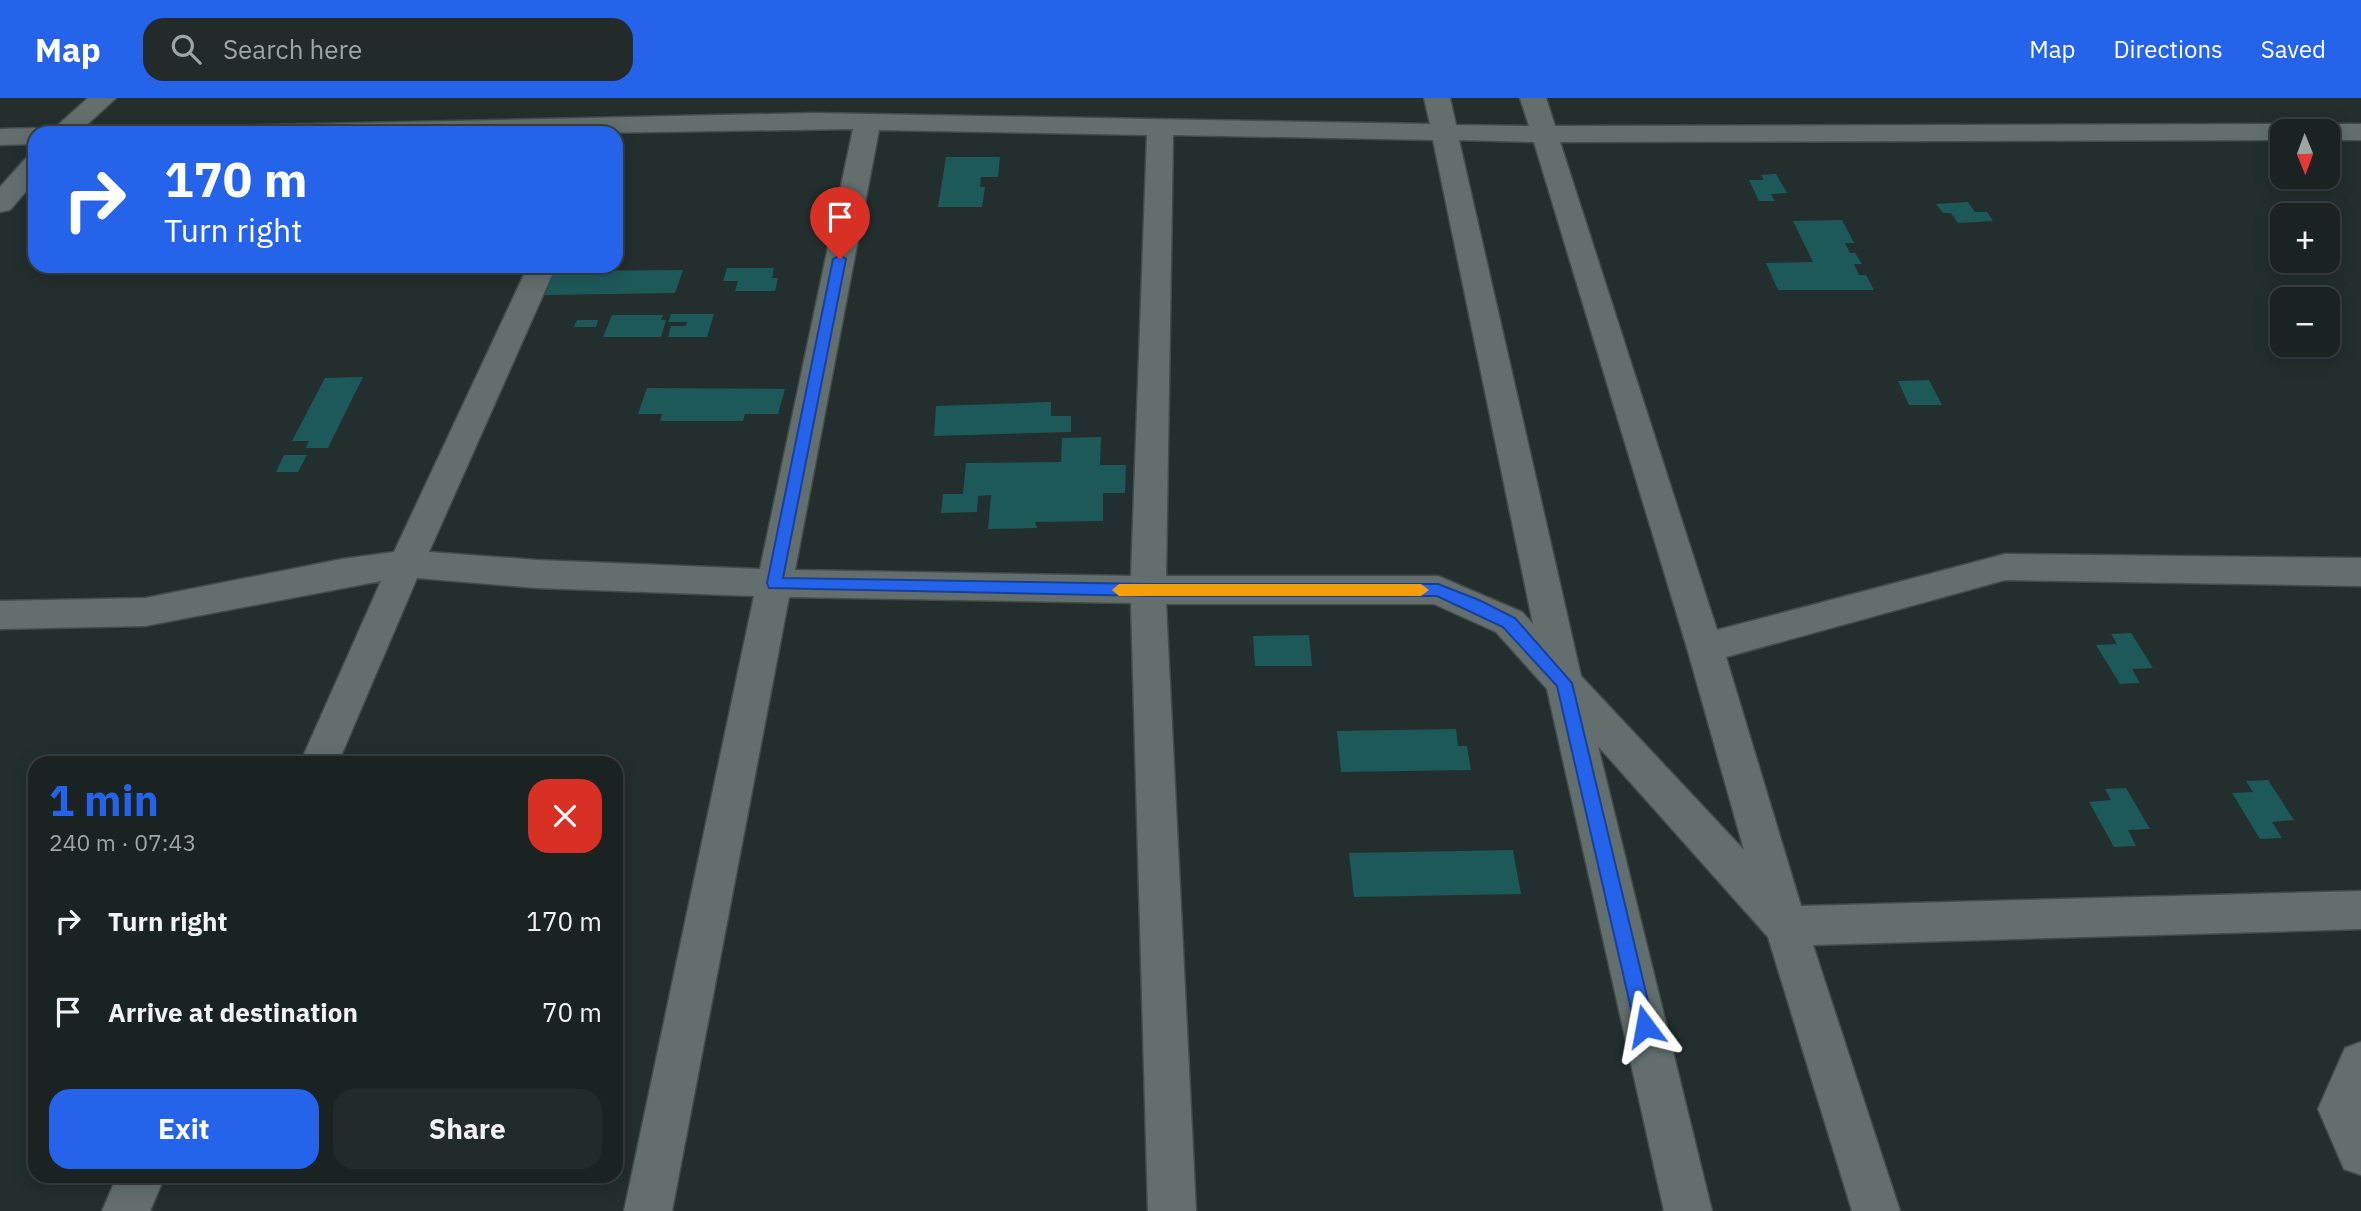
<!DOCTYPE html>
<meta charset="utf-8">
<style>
:root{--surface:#1a2222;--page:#232a2a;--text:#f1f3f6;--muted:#9fa4a5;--line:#383f40;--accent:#2563eb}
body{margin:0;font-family:"IBM Plex Sans",sans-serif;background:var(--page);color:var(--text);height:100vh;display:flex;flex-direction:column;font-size:26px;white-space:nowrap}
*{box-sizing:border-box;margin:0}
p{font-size:23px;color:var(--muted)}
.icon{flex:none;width:38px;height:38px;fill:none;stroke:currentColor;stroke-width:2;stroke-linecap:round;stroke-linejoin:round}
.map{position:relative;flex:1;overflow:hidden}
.sheet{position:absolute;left:28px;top:658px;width:595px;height:427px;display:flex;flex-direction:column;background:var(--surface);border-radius:21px;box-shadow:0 4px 18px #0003,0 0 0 2px var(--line)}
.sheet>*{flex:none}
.top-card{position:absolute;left:28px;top:28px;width:595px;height:147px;border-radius:21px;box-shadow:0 4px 18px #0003,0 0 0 2px var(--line);background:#2563eb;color:#fff;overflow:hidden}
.needle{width:46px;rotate:179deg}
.controls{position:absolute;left:2270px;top:21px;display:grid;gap:14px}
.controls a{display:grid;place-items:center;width:70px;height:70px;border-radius:14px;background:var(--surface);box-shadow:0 4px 18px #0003,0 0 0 2px var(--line);font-size:35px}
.pin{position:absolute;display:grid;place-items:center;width:60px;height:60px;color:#fff;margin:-72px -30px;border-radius:50% 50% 50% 0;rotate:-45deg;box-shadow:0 0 7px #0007}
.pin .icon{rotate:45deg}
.me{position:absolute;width:77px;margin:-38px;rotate:347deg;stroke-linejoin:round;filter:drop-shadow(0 0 5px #0008)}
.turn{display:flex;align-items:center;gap:24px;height:147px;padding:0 21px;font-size:32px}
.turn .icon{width:91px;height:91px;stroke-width:2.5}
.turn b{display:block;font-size:49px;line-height:60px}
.round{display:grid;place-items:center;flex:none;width:74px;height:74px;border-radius:21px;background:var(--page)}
.summary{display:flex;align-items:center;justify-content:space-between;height:119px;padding:0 21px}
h1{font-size:42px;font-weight:800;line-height:52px;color:var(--accent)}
.cta{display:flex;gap:14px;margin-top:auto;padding:14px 21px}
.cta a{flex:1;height:80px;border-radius:21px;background:var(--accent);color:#fff;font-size:28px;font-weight:800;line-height:80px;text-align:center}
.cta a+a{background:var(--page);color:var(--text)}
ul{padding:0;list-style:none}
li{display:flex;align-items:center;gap:21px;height:91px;padding:0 21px}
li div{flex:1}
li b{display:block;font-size:26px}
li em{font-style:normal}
header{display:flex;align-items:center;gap:42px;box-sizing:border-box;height:98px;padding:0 35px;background:var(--accent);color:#fff}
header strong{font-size:33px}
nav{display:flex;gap:38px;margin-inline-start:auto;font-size:24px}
.search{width:490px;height:63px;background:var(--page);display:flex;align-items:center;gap:18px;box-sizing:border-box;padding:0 24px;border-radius:21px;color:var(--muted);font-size:26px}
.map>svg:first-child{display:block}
.building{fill:#1e595a}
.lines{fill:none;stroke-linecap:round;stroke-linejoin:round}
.minor-casing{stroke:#424c4c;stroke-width:3}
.minor{fill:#636f6f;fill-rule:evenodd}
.route{fill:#2563eb;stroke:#184099;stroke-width:2}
.slow{fill:#f59e0b}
</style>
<header>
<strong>Map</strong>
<div class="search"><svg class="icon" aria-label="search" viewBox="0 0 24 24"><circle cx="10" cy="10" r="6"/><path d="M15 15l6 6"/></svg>Search here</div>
<nav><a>Map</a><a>Directions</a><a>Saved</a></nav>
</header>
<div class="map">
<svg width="2361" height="1113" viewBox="0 0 2361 1113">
<rect width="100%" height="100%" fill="#232e2e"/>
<g class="building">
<path d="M946,59H1000L998,79H981L980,89H985L982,109H938Z"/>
<path d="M1776,76L1787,95L1771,96L1775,103H1759L1749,82H1764L1761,77Z"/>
<path d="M1968,104L1975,114H1987L1993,123L1958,125L1951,115H1943L1936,106Z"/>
<path d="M1842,122L1854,145H1845L1850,155H1855L1862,166H1854L1859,177H1866L1874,192H1778L1766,165L1813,164L1793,123Z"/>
<path d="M727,170H774L772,180H778L775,193H735L738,183H723Z"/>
<path d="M683,172L675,195L545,197L553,177L568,176L569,173Z"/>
<path d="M671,216H714L707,239H668L671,228H686L687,224H668Z"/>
<path d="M612,217H663L661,222H666L661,239H603Z"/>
<path d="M577,222H598L596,229H574Z"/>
<path d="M363,279L328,350H306L309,343H292L325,280Z"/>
<path d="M1929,282L1942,307H1909L1898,283Z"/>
<path d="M647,290L785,291L778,316H745L743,323H660L662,316H638Z"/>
<path d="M1051,304V318H1071V334L934,338L936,308Z"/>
<path d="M1101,339L1100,367H1126L1125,395H1103V423L1035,424L1037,430L988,431L991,397L978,398L977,414L941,415L943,396H963L966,365L1061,364L1062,340Z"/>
<path d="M284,357H307L298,374H276Z"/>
<path d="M2131,535L2153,570L2132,571L2140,585L2120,586L2096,547L2117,546L2111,536Z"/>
<path d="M1309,537L1312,568H1255L1253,538Z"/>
<path d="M1456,631L1458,648H1467L1471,672L1341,674L1337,633Z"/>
<path d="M2268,682L2294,722L2272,724L2282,740L2260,741L2232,695L2253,694L2246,683Z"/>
<path d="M2126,690L2150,731L2128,732L2136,748L2114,749L2089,704L2111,702L2105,691Z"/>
<path d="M1513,752L1521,796L1354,799L1349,755Z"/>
</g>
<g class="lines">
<defs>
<g id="minor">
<path d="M88,0H116L78,35H49Z"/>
<path d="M1424,0H1450L1456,27L1529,28L1520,0H1546L1555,28L2282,26L2291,28L2295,33H2282V42L1560,44L1717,532L2005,456L2361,460V488L2005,482L1726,559L1801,808L2361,793V831L1813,847L1900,1113H1852L1768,839L1598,648L1712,1113H1664L1547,591L1496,534L1434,506H1166L1196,1113H1148L1131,505L789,499L672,1113H624L754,498L537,490L417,480L338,665H300L381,483L145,528L0,531V503L145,500L342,461L394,454L528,168H556L429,454L537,462L760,471L853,31L593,35H172L176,29L814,15L1430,26ZM879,32L1147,37L1131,478L795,472ZM1173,37L1433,42L1533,526L1522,514L1438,478H1166ZM1459,42L1534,44L1687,550L1744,752L1581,578Z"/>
<path d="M2328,26H2361V42H2328V33H2315L2319,28Z"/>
<path d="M35,30L46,35H35V46L0,47V31Z"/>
<path d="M35,58V83L10,112L0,114V89L26,60Z"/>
<path d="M2361,944V1077L2344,1071L2318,1011L2345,950Z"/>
<path d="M117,1078H165L150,1113H102Z"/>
</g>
</defs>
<use href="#minor" class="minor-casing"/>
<use href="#minor" class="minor"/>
</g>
<path class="route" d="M840,157L846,161L783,480L1148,486H1438L1479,502L1515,520L1572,585L1654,928L1651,935L1645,938L1638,935L1635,928L1557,588L1503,529L1437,498H1148L769,490L767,485L833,161Z"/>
<path class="slow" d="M1119,486H1421L1429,492L1421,498H1119L1112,492Z"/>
</svg>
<div class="controls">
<a><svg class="needle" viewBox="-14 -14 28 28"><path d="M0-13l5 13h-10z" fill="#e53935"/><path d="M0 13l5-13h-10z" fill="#9fa4a5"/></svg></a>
<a>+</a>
<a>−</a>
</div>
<div class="pin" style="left:840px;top:161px;background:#d93025"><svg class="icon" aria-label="arrive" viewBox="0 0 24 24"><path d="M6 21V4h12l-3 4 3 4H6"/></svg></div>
<svg class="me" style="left:1645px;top:928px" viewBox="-20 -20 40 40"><path d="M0-17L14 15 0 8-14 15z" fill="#2563eb" stroke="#fff" stroke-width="4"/></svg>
<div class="top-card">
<div class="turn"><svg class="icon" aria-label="right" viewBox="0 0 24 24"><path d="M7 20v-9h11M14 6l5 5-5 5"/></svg><div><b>170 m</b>Turn right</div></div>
</div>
<section class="sheet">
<div class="summary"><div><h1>1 min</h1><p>240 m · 07:43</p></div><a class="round" style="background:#d93025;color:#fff"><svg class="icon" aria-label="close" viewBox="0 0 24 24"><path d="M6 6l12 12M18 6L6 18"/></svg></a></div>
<ul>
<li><svg class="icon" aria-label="right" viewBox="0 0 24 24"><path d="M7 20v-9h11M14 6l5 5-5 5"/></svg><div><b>Turn right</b></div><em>170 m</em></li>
<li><svg class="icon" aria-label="arrive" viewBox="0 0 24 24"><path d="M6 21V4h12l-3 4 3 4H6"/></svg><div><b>Arrive at destination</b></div><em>70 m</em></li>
</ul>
<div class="cta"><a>Exit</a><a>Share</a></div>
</section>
</div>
